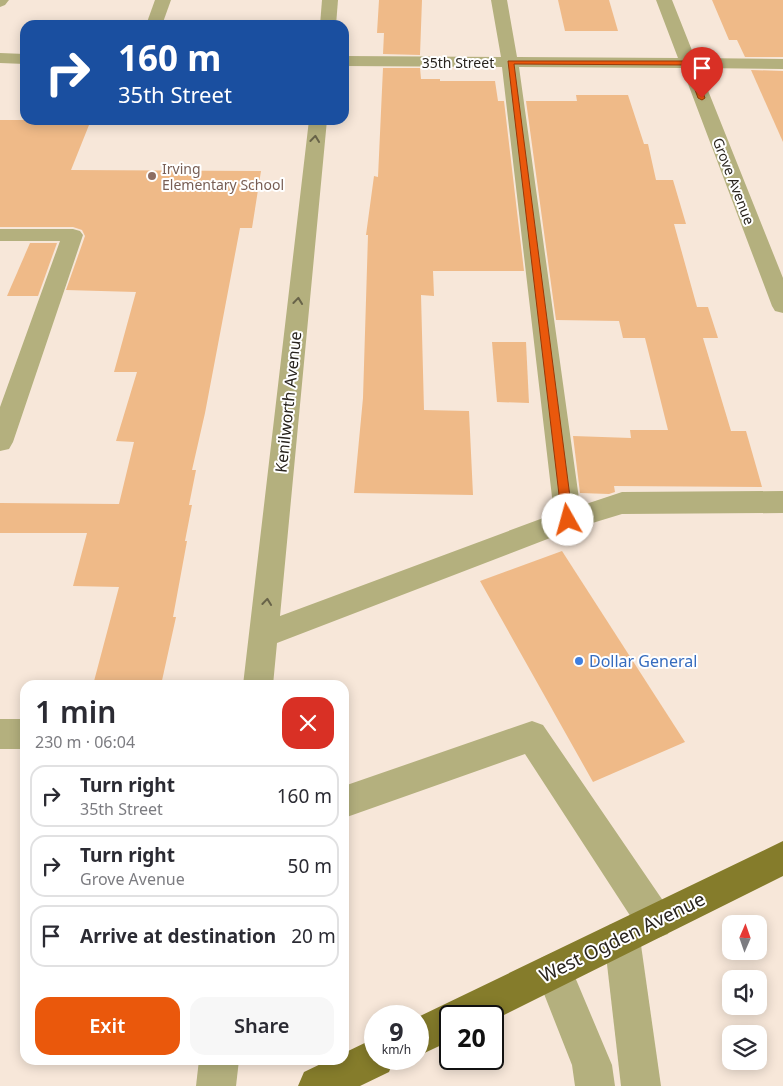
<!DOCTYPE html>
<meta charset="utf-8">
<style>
:root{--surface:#fff;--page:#f7f7f7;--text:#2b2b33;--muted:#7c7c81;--line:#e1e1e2;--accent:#ea580c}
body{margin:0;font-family:"Noto Sans",sans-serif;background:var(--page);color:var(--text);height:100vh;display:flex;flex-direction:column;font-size:19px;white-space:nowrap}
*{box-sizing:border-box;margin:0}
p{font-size:16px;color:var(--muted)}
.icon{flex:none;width:28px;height:28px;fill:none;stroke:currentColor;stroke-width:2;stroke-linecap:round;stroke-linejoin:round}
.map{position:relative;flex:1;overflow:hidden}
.sheet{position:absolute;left:20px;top:680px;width:329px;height:385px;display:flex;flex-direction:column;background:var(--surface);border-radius:15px;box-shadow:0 2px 12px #0003}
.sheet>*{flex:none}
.hud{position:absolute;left:20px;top:20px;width:329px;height:105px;border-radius:15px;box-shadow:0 2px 12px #0003;background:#1a4fa0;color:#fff;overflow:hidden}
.needle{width:32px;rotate:2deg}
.fabs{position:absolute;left:722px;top:915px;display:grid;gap:10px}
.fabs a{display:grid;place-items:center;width:45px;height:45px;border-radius:10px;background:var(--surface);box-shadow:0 2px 12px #0003;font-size:25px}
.speed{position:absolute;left:364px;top:1005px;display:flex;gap:10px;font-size:25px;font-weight:700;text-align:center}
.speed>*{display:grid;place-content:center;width:65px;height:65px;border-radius:50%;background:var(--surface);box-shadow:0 2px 12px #0003;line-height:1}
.speed small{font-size:12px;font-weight:400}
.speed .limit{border:2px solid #111;border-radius:8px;background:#fff;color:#111}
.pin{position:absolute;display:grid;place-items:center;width:42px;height:42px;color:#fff;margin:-51px -21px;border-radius:50% 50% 50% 0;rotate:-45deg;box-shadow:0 0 5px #0007}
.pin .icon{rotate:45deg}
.me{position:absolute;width:55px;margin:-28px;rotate:353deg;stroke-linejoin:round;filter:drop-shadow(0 0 4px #0008)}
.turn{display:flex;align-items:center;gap:18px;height:105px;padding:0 15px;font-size:22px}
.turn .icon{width:65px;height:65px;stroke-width:2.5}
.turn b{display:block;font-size:35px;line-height:42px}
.round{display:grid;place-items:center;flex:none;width:52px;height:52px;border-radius:15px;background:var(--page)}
.summary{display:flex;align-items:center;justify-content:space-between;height:85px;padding:0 15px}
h1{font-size:30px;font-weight:600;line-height:38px}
.cta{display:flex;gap:10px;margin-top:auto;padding:10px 15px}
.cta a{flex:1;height:58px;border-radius:15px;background:var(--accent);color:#fff;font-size:20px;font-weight:600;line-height:58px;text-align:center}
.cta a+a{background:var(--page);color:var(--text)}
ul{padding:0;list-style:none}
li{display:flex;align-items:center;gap:15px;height:62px;margin:0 10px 8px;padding:0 5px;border:2px solid var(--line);border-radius:15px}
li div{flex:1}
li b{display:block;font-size:19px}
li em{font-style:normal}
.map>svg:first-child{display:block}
.building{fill:#efba88}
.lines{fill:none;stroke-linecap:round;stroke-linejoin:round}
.minor{fill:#b4b07e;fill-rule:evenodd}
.major{fill:#857c2b;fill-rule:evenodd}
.oneway{stroke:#686349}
.route{fill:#ea580c;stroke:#983908}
.education-dot{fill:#8d6e63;stroke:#fff;stroke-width:2}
.shop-dot{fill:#3f7fe0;stroke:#fff;stroke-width:2}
.labels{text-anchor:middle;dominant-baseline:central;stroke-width:4;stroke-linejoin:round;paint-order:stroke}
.far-street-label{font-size:14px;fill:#29241e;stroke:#fff}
.far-education-label{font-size:14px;fill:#785e54;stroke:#fff;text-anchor:start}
.street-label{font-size:16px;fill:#29241e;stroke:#fff}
.shop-label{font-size:16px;fill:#366cbe;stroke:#fff;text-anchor:start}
.near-street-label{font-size:19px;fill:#29241e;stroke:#fff}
</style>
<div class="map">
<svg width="783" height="1086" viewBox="0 0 783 1086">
<rect width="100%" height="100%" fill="#f7e7d9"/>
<g class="building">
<path d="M379,0H422L420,55L383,54L384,33H377Z"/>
<path d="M558,0H609L618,31H565Z"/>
<path d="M712,0H783V57H745L737,40H729Z"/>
<path d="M383,68H420L421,79H440V81H495L498,101H504L524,271H433L434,296L421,295L424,410L469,411L473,495L354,493L363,398L368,235H366L374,176L378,177Z"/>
<path d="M751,70L783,71V142Z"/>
<path d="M576,95H628L644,144H648L656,180H673L686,224H674L697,307H708L718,338H703L731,431H746L762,487L614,486L615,492L609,494L580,493L573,436L631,438L630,430H668L645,338H623L619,321L556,320L526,101H577Z"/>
<path d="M0,120H91L71,170L261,171L252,228H240L205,413L192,470H196L189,505H192L185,541H187L173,617H176L161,685H93L119,587L73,586L87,533H0V503L119,504L134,442L116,441L137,372H114L136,292L66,290L85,236L82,230L73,227H0Z"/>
<path d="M30,243H57L38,296H7Z"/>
<path d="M492,342H526L529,403L497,402Z"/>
<path d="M562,551L685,742L593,782L480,581Z"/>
</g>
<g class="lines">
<g class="minor">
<path d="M0,0H9L5,5L0,7Z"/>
<path d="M155,0H171L162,25H146Z"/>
<path d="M322,0H338L336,25H320Z"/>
<path d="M491,0H507L517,57L678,58L656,0H672L695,58L783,59V69L699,68L783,278V313L775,311L772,306L682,68L519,67L580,506L622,492L783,491V513L622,514L576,528L277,643L273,685H243L309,120H327L280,616L554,514L502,67L344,66V56L501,57Z"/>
<path d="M0,53L25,54V64L0,63Z"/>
<path d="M0,229H73L80,231L83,235L13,442L9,449L0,451V407L60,241H0Z"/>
<rect x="0" y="719" width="25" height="30"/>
<path d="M532,721L543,725L668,908L673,921L668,934L655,939L642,934L525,754L344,818V786Z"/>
<path d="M622,920L635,925L640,938L661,1086H621L604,938L609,925Z"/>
<path d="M554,952L567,958L612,1065L615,1086H575L572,1065L535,971L541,958Z"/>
<path d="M199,1060H239L236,1086H196Z"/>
</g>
<g class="major">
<path d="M783,841V876L492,1021V1016H450V1041L418,1056V1017Z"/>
<path d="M375,1038V1059H394L389,1072L360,1086H298L304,1072L329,1060H344V1053Z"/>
</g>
</g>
<defs><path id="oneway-chevron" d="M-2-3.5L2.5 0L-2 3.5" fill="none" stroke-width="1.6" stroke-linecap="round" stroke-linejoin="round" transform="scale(1.25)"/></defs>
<g class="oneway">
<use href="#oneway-chevron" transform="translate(315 139) rotate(-84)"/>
<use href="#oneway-chevron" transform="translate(298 301) rotate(-84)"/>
<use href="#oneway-chevron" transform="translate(267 602) rotate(-84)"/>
</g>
<path class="route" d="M508,61H688L692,63L705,98L702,100L698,98L686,65L514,64L573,520L568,524L562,520Z"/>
<circle class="education-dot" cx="152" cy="176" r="5"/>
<circle class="shop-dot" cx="579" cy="661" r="5"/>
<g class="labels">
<g class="far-street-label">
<text x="458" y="62">35th Street</text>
<text transform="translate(734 181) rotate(69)">Grove Avenue</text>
</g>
<g class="far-education-label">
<text x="162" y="168">Irving<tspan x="162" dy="16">Elementary School</tspan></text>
</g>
<g class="street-label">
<text transform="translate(288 402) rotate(-84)">Kenilworth Avenue</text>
</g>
<g class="shop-label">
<text x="589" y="661">Dollar General</text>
</g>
<g class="near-street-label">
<text transform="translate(622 937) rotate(-26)">West Ogden Avenue</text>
</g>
</g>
</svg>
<div class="fabs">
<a><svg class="needle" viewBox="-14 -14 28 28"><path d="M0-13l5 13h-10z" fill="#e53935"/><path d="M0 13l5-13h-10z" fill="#7c7c81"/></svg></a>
<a><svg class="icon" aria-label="sound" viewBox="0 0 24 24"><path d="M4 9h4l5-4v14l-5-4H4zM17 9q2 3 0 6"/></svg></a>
<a><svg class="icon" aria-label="layers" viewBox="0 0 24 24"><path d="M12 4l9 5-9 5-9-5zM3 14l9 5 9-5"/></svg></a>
</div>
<div class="speed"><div>9<small>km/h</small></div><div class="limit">20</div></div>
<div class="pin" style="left:702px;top:98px;background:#d93025"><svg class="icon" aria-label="arrive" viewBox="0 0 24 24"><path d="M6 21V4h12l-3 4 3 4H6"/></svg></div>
<svg class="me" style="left:568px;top:520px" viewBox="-20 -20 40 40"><circle r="19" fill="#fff"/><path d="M0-13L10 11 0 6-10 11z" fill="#ea580c"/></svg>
<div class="hud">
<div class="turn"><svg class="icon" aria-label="right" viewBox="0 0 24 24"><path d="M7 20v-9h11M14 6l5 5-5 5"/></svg><div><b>160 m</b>35th Street</div></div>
</div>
<section class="sheet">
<div class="summary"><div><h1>1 min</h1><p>230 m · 06:04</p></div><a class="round" style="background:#d93025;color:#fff"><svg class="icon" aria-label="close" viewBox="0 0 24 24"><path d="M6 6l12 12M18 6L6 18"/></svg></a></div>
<ul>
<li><svg class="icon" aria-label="right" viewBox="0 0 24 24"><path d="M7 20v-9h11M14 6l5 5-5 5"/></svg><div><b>Turn right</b><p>35th Street</p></div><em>160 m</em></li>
<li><svg class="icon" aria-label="right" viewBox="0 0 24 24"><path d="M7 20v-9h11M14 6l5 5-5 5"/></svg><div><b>Turn right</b><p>Grove Avenue</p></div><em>50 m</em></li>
<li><svg class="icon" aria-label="arrive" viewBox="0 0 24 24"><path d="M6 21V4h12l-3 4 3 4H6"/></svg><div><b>Arrive at destination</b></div><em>20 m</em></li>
</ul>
<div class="cta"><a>Exit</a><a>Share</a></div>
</section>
</div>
